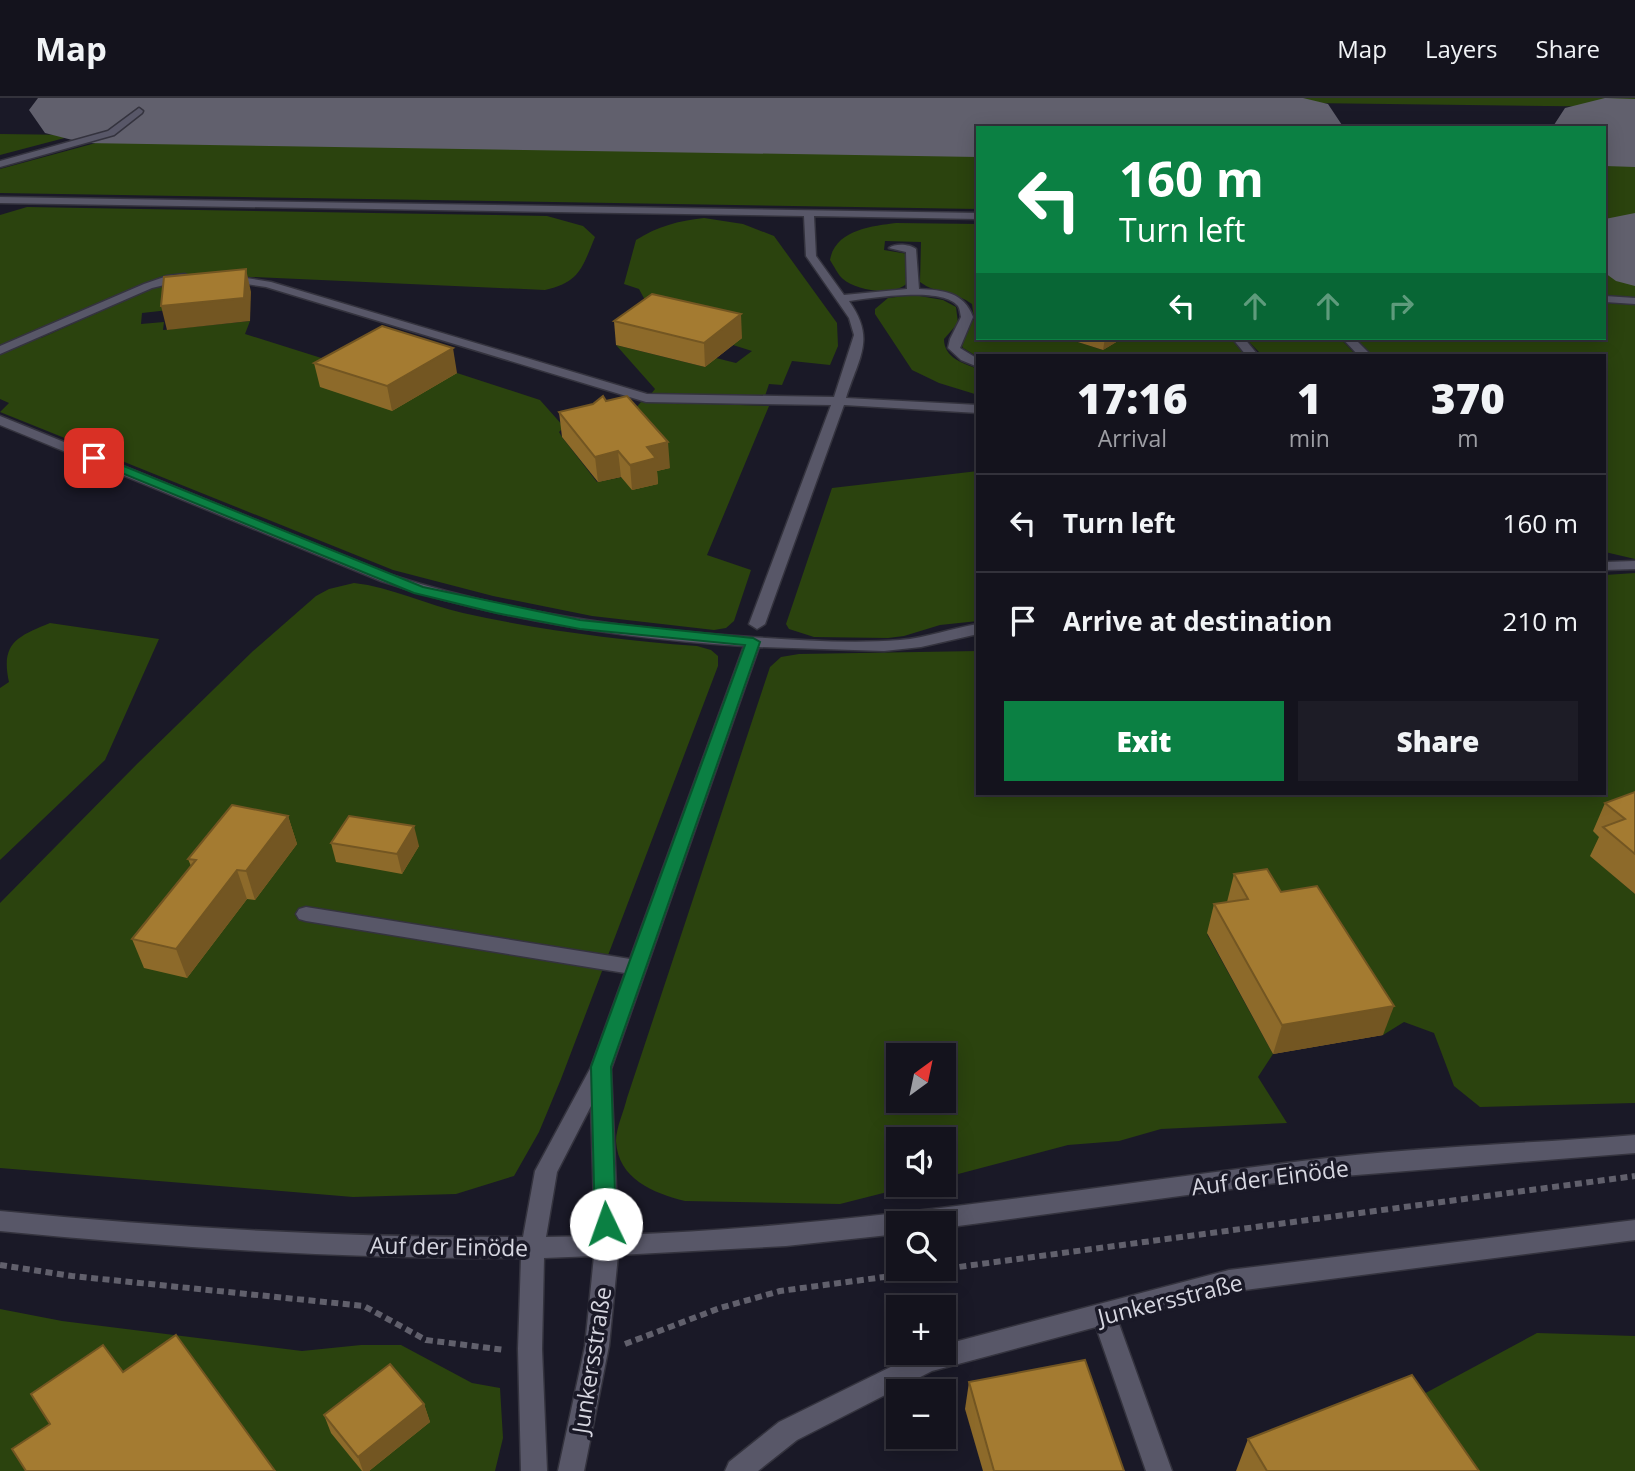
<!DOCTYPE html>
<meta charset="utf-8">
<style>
:root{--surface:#14131d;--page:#1d1c26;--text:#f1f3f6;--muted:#9d9ea4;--line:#33323b;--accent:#0b8043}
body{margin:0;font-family:"Open Sans",sans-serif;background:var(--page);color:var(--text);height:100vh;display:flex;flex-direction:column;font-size:26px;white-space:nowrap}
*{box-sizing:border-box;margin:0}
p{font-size:23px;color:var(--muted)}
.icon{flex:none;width:38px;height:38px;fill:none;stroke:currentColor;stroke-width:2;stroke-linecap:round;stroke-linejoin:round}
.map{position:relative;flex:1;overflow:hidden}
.side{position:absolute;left:976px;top:256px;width:630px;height:441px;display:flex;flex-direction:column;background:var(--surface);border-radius:0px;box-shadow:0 4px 18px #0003,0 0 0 2px var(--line)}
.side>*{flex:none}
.top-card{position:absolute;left:976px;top:28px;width:630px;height:214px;border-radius:0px;box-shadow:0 4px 18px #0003,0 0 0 2px var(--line);background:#0b8043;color:#fff;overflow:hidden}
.needle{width:46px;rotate:33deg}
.fabs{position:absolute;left:886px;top:945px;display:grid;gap:14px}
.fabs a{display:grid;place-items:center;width:70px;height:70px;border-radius:0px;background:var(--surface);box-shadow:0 4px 18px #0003,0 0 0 2px var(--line);font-size:35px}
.pin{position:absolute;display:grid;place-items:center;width:60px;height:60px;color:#fff;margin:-30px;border-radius:14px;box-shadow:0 4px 10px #0006}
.me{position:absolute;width:77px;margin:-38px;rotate:357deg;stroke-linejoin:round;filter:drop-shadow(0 0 5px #0008)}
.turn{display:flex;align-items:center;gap:24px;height:147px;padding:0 28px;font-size:32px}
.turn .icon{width:91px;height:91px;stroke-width:2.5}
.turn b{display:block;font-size:49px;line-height:60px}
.lanes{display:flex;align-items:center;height:66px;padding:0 28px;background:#0003;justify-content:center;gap:35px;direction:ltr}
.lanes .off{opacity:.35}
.eta{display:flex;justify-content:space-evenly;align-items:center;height:119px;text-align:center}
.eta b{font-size:42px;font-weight:800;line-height:49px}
.primary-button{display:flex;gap:14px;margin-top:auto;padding:14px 28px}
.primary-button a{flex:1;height:80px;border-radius:0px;background:var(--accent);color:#fff;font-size:28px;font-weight:800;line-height:80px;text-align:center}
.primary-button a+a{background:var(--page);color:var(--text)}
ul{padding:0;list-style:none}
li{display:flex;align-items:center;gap:21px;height:98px;padding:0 28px;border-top:2px solid var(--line)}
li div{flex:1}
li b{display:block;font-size:26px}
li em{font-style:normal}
header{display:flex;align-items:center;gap:42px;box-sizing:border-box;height:98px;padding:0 35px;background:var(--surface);border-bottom:2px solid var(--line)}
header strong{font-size:33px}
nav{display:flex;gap:38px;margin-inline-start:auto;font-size:24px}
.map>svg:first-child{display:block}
.green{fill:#2b430e;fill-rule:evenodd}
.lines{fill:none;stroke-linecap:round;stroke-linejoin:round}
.taxiway{fill:#61606d;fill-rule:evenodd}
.runway{fill:#61606d;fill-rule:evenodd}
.minor-casing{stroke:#34333e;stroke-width:3}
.path{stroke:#61606c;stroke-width:6;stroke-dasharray:7 4.5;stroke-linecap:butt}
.minor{fill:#585768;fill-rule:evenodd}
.wall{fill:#8d6a2a}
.shaded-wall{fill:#735622}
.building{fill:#a47b31;stroke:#735622;stroke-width:2}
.route{fill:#0b8043;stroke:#07532c;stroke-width:2}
.labels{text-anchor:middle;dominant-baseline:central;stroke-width:7;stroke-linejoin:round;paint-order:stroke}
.near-street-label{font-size:23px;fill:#d6d6e0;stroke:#1a1927}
</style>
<header>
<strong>Map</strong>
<nav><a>Map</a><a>Layers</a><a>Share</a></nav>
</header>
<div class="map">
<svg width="1635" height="1373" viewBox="0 0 1635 1373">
<rect width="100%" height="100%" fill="#1a1927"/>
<g class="green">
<path d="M1289,0H1635V9L1308,5Z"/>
<path d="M0,36L76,37L0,57Z"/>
<path d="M125,37L978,50V111L0,95V71Z"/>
<path d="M1605,59L1635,60V121H1605Z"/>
<path d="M27,109L547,118L583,128L595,139C582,170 580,184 545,192L185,176L140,187L0,249V117Z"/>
<path d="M704,120L743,126L774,138L837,225L838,248L830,267L792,263L782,287L769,286L765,298L651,296L655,291L616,247L705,269L716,260L736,265L752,253L733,247L741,240L654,219L639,191L624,186L636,142C658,128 678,123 704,120Z"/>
<path d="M896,125L978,126V240H1065L1103,252L1123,240H1232L1248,257L978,259L963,250L960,244L974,221L972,206C956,194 936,196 920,184L921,144L885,143L884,152L908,156V184C897,199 856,193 843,181C838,177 834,168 830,162C835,132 872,128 896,125Z"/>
<path d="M1605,162L1635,187V461L1605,454V257H1372L1353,240H1605Z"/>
<path d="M175,184L169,212L142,215L141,226L164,224L163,232L250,223L245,236L353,270L457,275L540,302L564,329L559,334L562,339L597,384L669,370L627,320L641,304L769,308L707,457L751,472L734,523L726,530L714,532L592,518L493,498L393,472L0,314L9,305L0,301V255L38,239L41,240L153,190Z"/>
<path d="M914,197L943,202L956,209L958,225L944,241C944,260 963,265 978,271V297L939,285L912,272L875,216V211L888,200Z"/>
<path d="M1245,240H1340L1356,257H1262Z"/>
<path d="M978,373V523L940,527L904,538L888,540L814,539L789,531L786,526L832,390Z"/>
<path d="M1635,475V727L1613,750L1591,758L1635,796V1005L1480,1009L1454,988L1434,935L1404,924L1383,937L1207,836L1273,956L1258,979L1287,1025L1161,1031L1119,1043L1068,1047L943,1080V1041H898V1087H915L840,1106L685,1103C653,1095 618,1081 616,1043C616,1030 624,1013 627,1000L770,569L781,559L799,556L978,553V695H1605V477ZM898,957H943V1003H898Z"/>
<path d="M354,485C391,489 427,507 463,515C540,532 618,542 697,548L711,552L718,558V568L561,981L539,1034L514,1078L456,1096L353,1099L0,1070V805L137,666L253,553L316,498L329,491Z"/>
<path d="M50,525L159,541L105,662L0,762V590L9,584C0,544 19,538 50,525Z"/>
<path d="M0,1211L62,1223L302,1253L361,1247H401L472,1285L500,1290L503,1340L495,1373H0Z"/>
<path d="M1537,1235L1635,1238V1373H1436L1394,1312Z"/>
</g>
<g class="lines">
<g class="taxiway">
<path d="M128,0H175C161,20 148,28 123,22L117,13Z"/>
<path d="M1635,115V188L1616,183L1605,175V121Z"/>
</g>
<g class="runway">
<path d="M38,0H1303L1328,6L1344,30H978V59L84,45L45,35L29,12Z"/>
<path d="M1605,0L1635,1V69L1605,68V30H1552L1565,10Z"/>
</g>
<defs>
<g id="minor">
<path d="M139,10L143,13L142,15L114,37L0,69V63L108,33Z"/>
<path d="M0,99L978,115V121L814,118L816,158L844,197L907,191L906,154L889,150C895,145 910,146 916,151L919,191C943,192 964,194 973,219L960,250L978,261V269L961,262L948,250L950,241L961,219C960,215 960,211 958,208C942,188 872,200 849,203C876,241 859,259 846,300L978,307V315L844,307L765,526L757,531L749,526L831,307L646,304L266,189L227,183L221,180L227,177L271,184L647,296L834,299L854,237L849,220L806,158L804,118L0,105Z"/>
<path d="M185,176L191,179L189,181L152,190L0,256V248L144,186L167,178Z"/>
<path d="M1605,198L1635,200V206L1605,204Z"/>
<path d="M1232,240H1244L1258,257H1246Z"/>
<path d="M1342,240H1354L1371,257H1358Z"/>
<path d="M0,318L391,477C509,515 628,531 751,539C801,542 851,546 900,542C927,540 952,530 978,526V536L921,549L884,553L759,549L611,971L618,1137C848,1129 1074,1091 1302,1063C1412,1049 1524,1046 1635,1037V1055L1306,1081L943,1130V1125H898V1136L786,1148L618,1157L609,1248L584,1373H558L585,1248L594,1158L544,1160L542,1251L547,1373H521L518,1251L521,1160C347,1161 173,1150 0,1133V1113C174,1130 348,1140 523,1139L535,1073L591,969L625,875L306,823L299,821L296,816L299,811L306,809L630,861L744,548C620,540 499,522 381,483L0,327ZM591,1008L595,1138L546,1139L557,1074Z"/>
<path d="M1635,463V471L1605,472V464Z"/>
<path d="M1635,1122V1142L1229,1194L1118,1223L1172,1373H1146L1096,1229L932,1273L797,1342L758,1373H725L729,1364L779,1324L919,1255H943V1247L1229,1172Z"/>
</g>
</defs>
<use href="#minor" class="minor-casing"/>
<g class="path">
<path d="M0,1167L72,1178L364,1208L426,1242L505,1252"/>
<path d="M625,1246L720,1210L780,1193L1635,1078"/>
</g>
<use href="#minor" class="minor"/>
</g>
<g class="wall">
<path d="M614,223L742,240L705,269L616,247Z"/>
<path d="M1065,240H1123L1103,252Z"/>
<path d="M314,265L457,275L392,313L320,289Z"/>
<path d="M559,314L670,370L657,373L658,386L632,392L621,379L598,384L562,339Z"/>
<path d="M1635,694V796L1590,758L1599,739L1593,733L1605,705Z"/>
<path d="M288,718L297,746L255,802L247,801L187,880L144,870L132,841L191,768L188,761Z"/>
<path d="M331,745L419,748L402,776L336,764Z"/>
<path d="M1234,776L1281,794L1383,937L1273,956L1207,835L1214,806L1227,804Z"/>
<path d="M969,1284L1124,1373H983L965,1311Z"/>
<path d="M424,1306L430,1324L369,1373H362L331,1335L324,1317Z"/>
<path d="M1248,1341L1479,1373H1236Z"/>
</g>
<g class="shaded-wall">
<path d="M246,171L251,194L250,223L167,232L161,208Z"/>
<path d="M741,216L742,240L705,269L704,245Z"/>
<path d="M1105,240H1123L1103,252Z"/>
<path d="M453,250L457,275L392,313L387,288Z"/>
<path d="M668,344L670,370L657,373L658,386L632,392L630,367L647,349Z"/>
<path d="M618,353L621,379L598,384L595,359Z"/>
<path d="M288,718L297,746L255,802L246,773Z"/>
<path d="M414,728L419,748L402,776L397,756Z"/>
<path d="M237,772L247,801L187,880L176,851Z"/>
<path d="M1394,908L1383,937L1273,956L1282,927Z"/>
<path d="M424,1306L430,1324L369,1373H363L358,1359Z"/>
</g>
<g class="building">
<path d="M246,171L244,200L161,208L164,179Z"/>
<path d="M652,196L741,216L704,245L614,223Z"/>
<path d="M382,228L453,250L387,288L314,265Z"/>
<path d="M603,298L606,303L627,298L668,344L647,349L656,360L630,367L618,353L595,359L559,314L593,306Z"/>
<path d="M1635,694V756L1603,729L1625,721L1605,705Z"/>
<path d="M232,707L288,718L246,773L237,772L176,851L132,841L196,762L188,761Z"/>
<path d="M349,718L414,728L397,756L331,745Z"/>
<path d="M1267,771L1281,794L1317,788L1394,908L1282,927L1214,806L1248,801L1234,776Z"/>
<path d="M176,1237L275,1373H26L12,1351L50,1326L31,1296L103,1247L123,1274Z"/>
<path d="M1085,1262L1124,1373H994L969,1284Z"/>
<path d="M390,1266L424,1306L358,1359L324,1317Z"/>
<path d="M1412,1277L1479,1373H1267L1248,1341Z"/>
</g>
<path class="route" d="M94,356L423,489L580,522L753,540L760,544L611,969L616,1126L613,1133L606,1136L598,1133L595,1126L591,969L745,547L580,531L496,515L414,495L90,362L88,360Z"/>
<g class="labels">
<g class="near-street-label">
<text transform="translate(1270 1079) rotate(-7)">Auf der Einöde</text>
<text transform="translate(449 1148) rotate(1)">Auf der Einöde</text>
<text transform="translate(1170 1201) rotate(-14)">Junkersstraße</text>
<text transform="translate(591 1262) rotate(-81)">Junkersstraße</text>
</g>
</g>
</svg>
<div class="fabs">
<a><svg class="needle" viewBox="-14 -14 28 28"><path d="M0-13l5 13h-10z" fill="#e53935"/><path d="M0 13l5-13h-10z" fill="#9d9ea4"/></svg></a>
<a><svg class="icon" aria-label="sound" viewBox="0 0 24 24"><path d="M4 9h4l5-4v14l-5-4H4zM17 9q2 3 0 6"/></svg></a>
<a><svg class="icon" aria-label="search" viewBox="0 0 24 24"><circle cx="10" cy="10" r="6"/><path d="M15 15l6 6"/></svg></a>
<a>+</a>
<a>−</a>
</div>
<div class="pin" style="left:94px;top:360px;background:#d93025"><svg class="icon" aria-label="arrive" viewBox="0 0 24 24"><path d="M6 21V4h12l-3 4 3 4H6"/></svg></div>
<svg class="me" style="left:606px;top:1126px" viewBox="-20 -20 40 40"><circle r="19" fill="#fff"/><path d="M0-13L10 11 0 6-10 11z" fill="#0b8043"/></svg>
<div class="top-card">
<div class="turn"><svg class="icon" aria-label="left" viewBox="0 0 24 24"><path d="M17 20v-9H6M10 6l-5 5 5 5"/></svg><div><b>160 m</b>Turn left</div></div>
<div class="lanes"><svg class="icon" aria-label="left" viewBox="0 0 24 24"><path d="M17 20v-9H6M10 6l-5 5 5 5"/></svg><svg class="icon off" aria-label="ahead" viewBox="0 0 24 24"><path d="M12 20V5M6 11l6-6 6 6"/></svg><svg class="icon off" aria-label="ahead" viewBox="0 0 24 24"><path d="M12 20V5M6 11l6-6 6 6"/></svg><svg class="icon off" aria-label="right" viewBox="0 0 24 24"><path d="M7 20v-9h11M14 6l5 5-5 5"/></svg></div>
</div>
<section class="side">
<div class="eta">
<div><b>17:16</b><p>Arrival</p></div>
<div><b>1</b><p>min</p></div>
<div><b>370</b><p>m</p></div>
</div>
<ul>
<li><svg class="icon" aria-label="left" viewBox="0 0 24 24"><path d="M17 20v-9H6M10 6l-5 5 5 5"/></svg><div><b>Turn left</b></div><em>160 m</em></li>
<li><svg class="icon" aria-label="arrive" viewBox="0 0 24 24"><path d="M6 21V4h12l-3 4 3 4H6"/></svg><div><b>Arrive at destination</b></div><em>210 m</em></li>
</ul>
<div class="primary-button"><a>Exit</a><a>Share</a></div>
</section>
</div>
